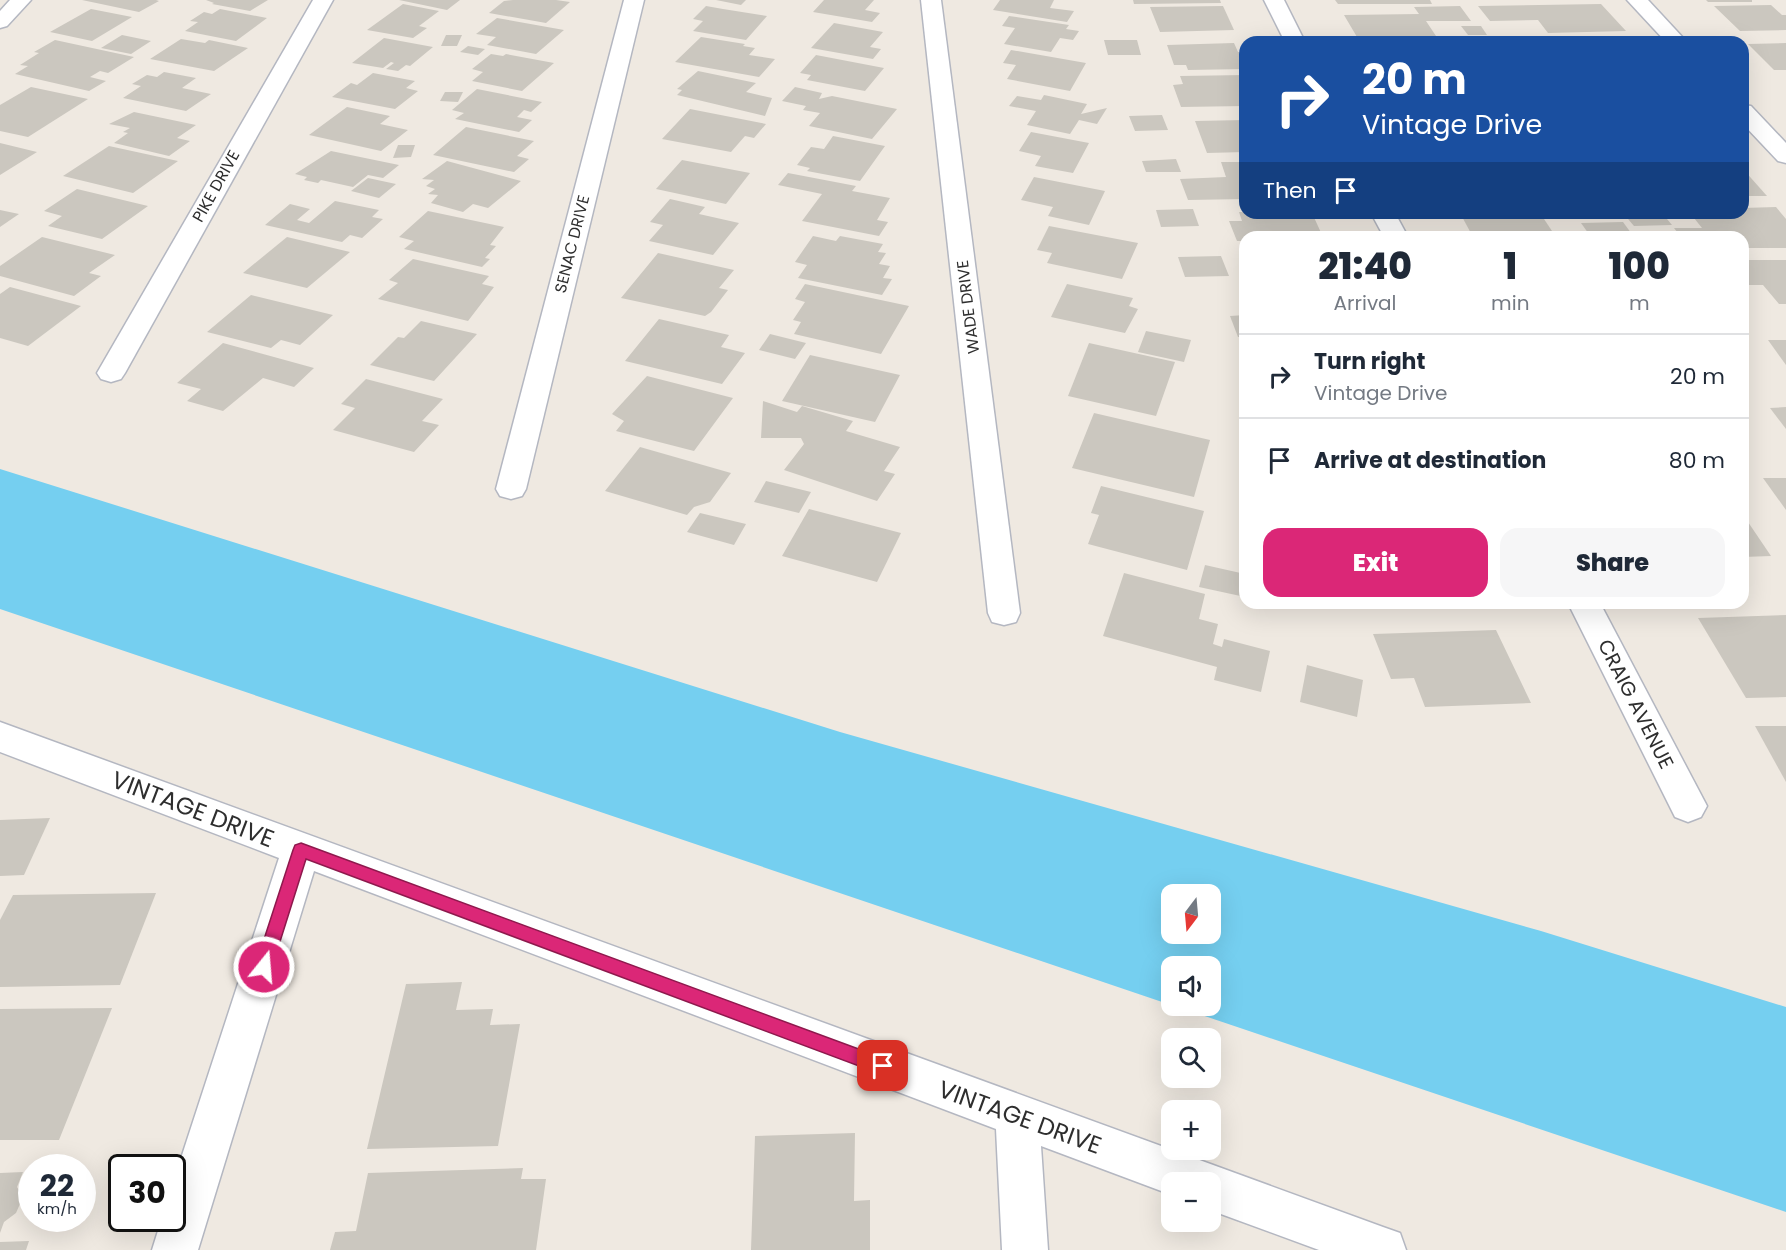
<!DOCTYPE html>
<meta charset="utf-8">
<style>
:root{--surface:#fff;--page:#f6f6f7;--text:#1f2937;--muted:#747a83;--line:#e0e1e3;--accent:#db2777}
body{margin:0;font-family:Poppins,sans-serif;background:var(--page);color:var(--text);height:100vh;display:flex;flex-direction:column;font-size:22px;white-space:nowrap}
*{box-sizing:border-box;margin:0}
p{font-size:20px;color:var(--muted)}
.icon{flex:none;width:33px;height:33px;fill:none;stroke:currentColor;stroke-width:2;stroke-linecap:round;stroke-linejoin:round}
.map{position:relative;flex:1;overflow:hidden}
.drawer{position:absolute;left:1239px;top:231px;width:510px;height:378px;display:flex;flex-direction:column;background:var(--surface);border-radius:18px;box-shadow:0 6px 24px #0002}
.drawer>*{flex:none}
.top-card{position:absolute;left:1239px;top:36px;width:510px;height:183px;border-radius:18px;box-shadow:0 6px 24px #0002;background:#1a4fa0;color:#fff;overflow:hidden}
.needle{width:39px;rotate:196deg}
.fabs{position:absolute;left:1161px;top:884px;display:grid;gap:12px}
.fabs a{display:grid;place-items:center;width:60px;height:60px;border-radius:12px;background:var(--surface);box-shadow:0 6px 24px #0002;font-size:30px}
.speed{position:absolute;left:18px;top:1154px;display:flex;gap:12px;font-size:30px;font-weight:700;text-align:center}
.speed>*{display:grid;place-content:center;width:78px;height:78px;border-radius:50%;background:var(--surface);box-shadow:0 6px 24px #0002;line-height:1}
.speed small{font-size:15px;font-weight:400}
.speed .limit{border:3px solid #111;border-radius:9px;background:#fff;color:#111}
.pin{position:absolute;display:grid;place-items:center;width:51px;height:51px;color:#fff;margin:-26px;border-radius:12px;box-shadow:0 3px 9px #0006}
.me{position:absolute;width:66px;margin:-33px;rotate:17deg;stroke-linejoin:round;filter:drop-shadow(0 0 4px #0008)}
.turn{display:flex;align-items:center;gap:21px;height:126px;padding:0 24px;font-size:27px}
.turn .icon{width:78px;height:78px;stroke-width:2.5}
.turn b{display:block;font-size:42px;line-height:51px}
.then{display:flex;align-items:center;height:57px;padding:0 24px;background:#0003;gap:12px;font-size:22px}
.eta{display:flex;justify-content:space-evenly;align-items:center;height:102px;text-align:center}
.eta b{font-size:36px;font-weight:800;line-height:42px}
.button{display:flex;gap:12px;margin-top:auto;padding:12px 24px}
.button a{flex:1;height:69px;border-radius:18px;background:var(--accent);color:#fff;font-size:24px;font-weight:800;line-height:69px;text-align:center}
.button a+a{background:var(--page);color:var(--text)}
ul{padding:0;list-style:none}
li{display:flex;align-items:center;gap:18px;height:84px;padding:0 24px;border-top:2px solid var(--line)}
li div{flex:1}
li b{display:block;font-size:22px}
li em{font-style:normal}
.map>svg:first-child{display:block}
.water{fill:#75cff0;fill-rule:evenodd}
.building{fill:#cbc7bf}
.lines{fill:none;stroke-linecap:round;stroke-linejoin:round}
.minor-casing{stroke:#b4b7c1;stroke-width:3}
.minor{fill:#fff;fill-rule:evenodd}
.route{fill:#db2777;stroke:#8e194d;stroke-width:1.5}
.labels{text-anchor:middle;dominant-baseline:central;stroke-width:4.5;stroke-linejoin:round;paint-order:stroke}
.far-street-label{font-size:16px;fill:#2e2e2e;stroke:#fff}
.street-label{font-size:20px;fill:#2e2e2e;stroke:#fff}
.near-street-label{font-size:24px;fill:#2e2e2e;stroke:#fff}
</style>
<div class="map">
<svg width="1786" height="1250" viewBox="0 0 1786 1250">
<rect width="100%" height="100%" fill="#efe9e1"/>
<path class="water" d="M0,469L840,732L1541,931L1786,1007V1212L1172,1005H1210V966H1172L1171,1005L0,609ZM1172,894H1210V933H1172Z"/>
<g class="building">
<path d="M82,0H156L159,1L139,12Z"/>
<path d="M206,0H268L250,11L212,4L214,3Z"/>
<path d="M399,0H460L447,10Z"/>
<path d="M513,0H556L570,2L546,23L489,13L504,1Z"/>
<path d="M716,0H746L741,5Z"/>
<path d="M824,0H874L865,10L880,13L872,22L813,12Z"/>
<path d="M1000,0H1054L1050,8L1074,11L1067,22L993,10Z"/>
<path d="M1133,0H1220L1221,3L1134,4Z"/>
<path d="M1335,0H1430L1432,4H1338Z"/>
<path d="M1706,0H1752V2H1708Z"/>
<path d="M403,4L439,11L419,26L427,28L413,38L367,30Z"/>
<path d="M1601,4L1626,31L1548,33L1538,20L1490,21L1478,6Z"/>
<path d="M1771,5L1782,15H1786V30L1740,31L1714,6Z"/>
<path d="M706,6L723,9L767,16L746,40L693,31L703,21L693,19Z"/>
<path d="M1223,6L1234,30L1160,32L1150,7Z"/>
<path d="M1460,6L1471,21H1426L1436,36L1357,37L1344,15L1419,14L1414,7Z"/>
<path d="M91,9L132,17L92,41L50,32Z"/>
<path d="M220,9L267,18L236,41L185,31L198,22L190,21L204,12L212,14Z"/>
<path d="M1009,16L1069,25L1066,29L1079,31L1073,40L1060,38L1051,52L1004,44L1015,28L1002,26Z"/>
<path d="M497,18L564,30L536,54L487,45L496,37L476,34Z"/>
<path d="M834,23L883,32L870,47L881,49L873,59L811,48Z"/>
<path d="M1461,26H1481L1487,35H1468Z"/>
<path d="M122,35L151,41L131,54L101,48Z"/>
<path d="M446,35H462L457,46H441Z"/>
<path d="M701,37L745,44L743,46L755,48L749,55L775,59L759,77L675,62Z"/>
<path d="M384,38L433,47L410,66L406,65L398,71L386,69L394,63L391,62L383,68L352,63Z"/>
<path d="M181,39L205,43L209,40L248,48L214,71L150,59Z"/>
<path d="M1446,39H1476L1478,42H1448Z"/>
<path d="M55,40L134,57L108,73L100,71L90,77L106,81L89,91L15,74L28,66L20,65L39,53L34,52Z"/>
<path d="M1104,40H1137L1141,55H1108Z"/>
<path d="M1234,43L1238,52H1245V69L1188,70L1186,65H1174L1167,45Z"/>
<path d="M1786,43V70H1774L1748,44Z"/>
<path d="M468,46L485,49L478,55L460,52Z"/>
<path d="M1011,50L1086,63L1070,91L1007,79L1016,65L1003,63Z"/>
<path d="M491,54L503,56L506,54L554,63L522,91L472,81L483,72L472,69Z"/>
<path d="M816,55L884,68L865,91L807,80L811,75L800,73Z"/>
<path d="M698,71L756,83L746,92L772,98L765,116L677,95L682,90L677,89Z"/>
<path d="M164,72L196,78L182,88L211,94L186,111L123,98L141,86L132,84L147,75L157,77Z"/>
<path d="M373,73L415,81L406,88L418,91L395,109L332,97L351,83L357,85Z"/>
<path d="M1245,75V106L1181,107L1173,85L1183,84L1180,76Z"/>
<path d="M31,87L88,99L28,137L0,131V105Z"/>
<path d="M795,87L822,93L819,99L832,96L897,109L872,139L809,126L820,113L803,110L806,106L782,101Z"/>
<path d="M477,89L542,102L531,112L524,110L517,117L532,120L519,132L455,119L464,113L452,110Z"/>
<path d="M445,92H463L458,102L440,101Z"/>
<path d="M1044,95L1087,104L1081,114L1107,108L1097,124L1079,120L1070,134L1027,125L1036,111L1009,106L1017,96L1041,100Z"/>
<path d="M347,107L390,116L380,124L408,130L381,151L309,135Z"/>
<path d="M690,109L766,124L754,138L745,136L731,152L662,139Z"/>
<path d="M134,112L196,125L177,138L190,141L169,156L114,143L128,133L123,132L130,128L109,124Z"/>
<path d="M1162,115L1168,130L1135,131L1129,116Z"/>
<path d="M1245,120V152L1207,153L1195,121Z"/>
<path d="M466,127L534,141L517,156L529,159L514,172L433,155Z"/>
<path d="M1031,132L1089,143L1073,173L1035,166L1041,156L1019,151Z"/>
<path d="M833,136L885,146L860,181L807,171L810,168L797,165L811,147L824,149Z"/>
<path d="M0,143L37,152L0,175Z"/>
<path d="M398,145H415L411,157L393,158Z"/>
<path d="M109,146L178,161L133,193L63,176Z"/>
<path d="M331,151L399,165L383,178L368,175L353,187L321,180L318,183L304,180L307,177L295,174Z"/>
<path d="M1176,159L1181,172H1146L1142,161Z"/>
<path d="M682,160L750,173L726,204L656,189Z"/>
<path d="M447,161L521,181L488,208L473,204L463,212L431,203L438,195L428,194L435,189L426,186L434,180L422,179Z"/>
<path d="M1221,162H1245V199L1188,200L1180,179L1226,177Z"/>
<path d="M1743,169L1767,196H1743Z"/>
<path d="M788,173L856,186L852,191L890,198L877,220L888,222L879,236L802,221L822,194L778,185Z"/>
<path d="M1034,177L1105,191L1089,225L1048,216L1053,207L1021,200Z"/>
<path d="M368,178L396,184L379,198L351,191Z"/>
<path d="M77,189L148,206L102,239L48,226L62,216L44,211Z"/>
<path d="M670,199L705,207L699,214L739,223L713,255L649,241L663,225L650,222Z"/>
<path d="M335,201L379,210L372,217L383,219L362,238L350,235L342,242L265,225L290,204L310,209L297,220L309,223Z"/>
<path d="M1776,207L1786,219V248H1743V237H1681L1674,228H1702L1690,213H1743V208Z"/>
<path d="M1193,209L1199,226L1161,227L1156,210Z"/>
<path d="M0,210L19,214L0,227Z"/>
<path d="M428,211L504,227L490,245L496,246L485,258L490,259L482,267L404,249L414,241L399,237Z"/>
<path d="M1239,212L1312,213L1323,237H1245V241H1237L1229,221H1242Z"/>
<path d="M1460,213H1540L1556,237H1473Z"/>
<path d="M1623,213H1662L1672,225L1634,226Z"/>
<path d="M1623,222L1634,237H1591L1581,223Z"/>
<path d="M1049,226L1138,243L1122,279L1047,263L1052,253L1037,250Z"/>
<path d="M813,236L836,241L840,236L883,244L878,252L886,253L879,264L890,266L883,278L892,279L882,295L798,278L807,265L795,262Z"/>
<path d="M42,237L115,255L89,273L101,276L74,296L0,276V266Z"/>
<path d="M287,237L350,252L307,288L243,273Z"/>
<path d="M658,253L734,270L719,288L728,290L711,312L705,316L621,298Z"/>
<path d="M1221,256L1229,276L1185,277L1178,257Z"/>
<path d="M413,259L489,276L482,284L494,287L468,321L378,299L398,283L389,280Z"/>
<path d="M1744,260H1786V304H1779L1763,285H1744L1743,267H1749Z"/>
<path d="M805,284L909,306L881,354L794,334L801,322L793,320L805,302L795,299Z"/>
<path d="M1067,284L1133,298L1129,306L1138,309L1125,333L1051,317Z"/>
<path d="M10,287L81,306L28,346L0,338V294Z"/>
<path d="M251,295L333,315L300,345L281,340L271,348L207,332Z"/>
<path d="M1245,315V337H1238L1230,316Z"/>
<path d="M659,319L729,335L721,347L745,353L722,384L625,361Z"/>
<path d="M421,321L477,334L434,381L370,365L398,337L404,338Z"/>
<path d="M1146,331L1191,340L1184,362L1138,352Z"/>
<path d="M770,334L806,343L795,359L759,350Z"/>
<path d="M1768,340H1786V365Z"/>
<path d="M223,343L314,368L294,387L263,378L223,411L187,401L201,389L177,383Z"/>
<path d="M1089,343L1175,362L1156,416L1068,396Z"/>
<path d="M810,355L900,375L875,422L782,401Z"/>
<path d="M647,376L733,398L694,451L616,431L624,421L612,414Z"/>
<path d="M366,379L443,399L422,421L439,425L414,452L333,430L355,408L341,404Z"/>
<path d="M763,401L797,412L802,406L853,421L846,431L900,447L884,471L895,474L877,501L784,470L804,444L801,438H761Z"/>
<path d="M1786,407V429L1770,408Z"/>
<path d="M1094,413L1210,440L1194,497L1072,468Z"/>
<path d="M640,447L731,473L710,502L694,507L687,515L605,491Z"/>
<path d="M1763,478H1786V510Z"/>
<path d="M766,481L811,492L799,513L754,502Z"/>
<path d="M1101,486L1204,511L1187,570L1088,544L1099,515L1091,513Z"/>
<path d="M809,509L901,533L877,582L782,556Z"/>
<path d="M700,513L746,524L734,545L687,532Z"/>
<path d="M1743,522H1748L1771,556L1743,557Z"/>
<path d="M1205,565L1245,574V597L1199,587Z"/>
<path d="M1124,573L1205,594L1199,619L1218,624L1213,644L1222,647L1224,639L1270,651L1261,692L1214,680L1217,667L1103,636Z"/>
<path d="M1786,615V697L1746,698L1698,618Z"/>
<path d="M1496,630L1531,703L1425,707L1414,678L1391,679L1373,634Z"/>
<path d="M1307,665L1363,680L1357,717L1300,702Z"/>
<path d="M1755,726H1786V782Z"/>
<path d="M50,818L24,875L0,876V820Z"/>
<path d="M156,893L120,985L0,987V920L13,895Z"/>
<path d="M462,982L456,1010L493,1009L490,1025L520,1024L498,1146L367,1149L406,984Z"/>
<path d="M112,1008L59,1140H0V1009Z"/>
<path d="M855,1133L854,1201L870,1200V1250H751L755,1136Z"/>
<path d="M523,1168L521,1179H546L536,1250H330L335,1232L356,1231L368,1173Z"/>
<path d="M23,1172L17,1187L23,1197L16,1213L4,1222L0,1233V1173Z"/>
<path d="M29,1241L26,1250H0V1242Z"/>
</g>
<g class="lines">
<defs>
<g id="minor">
<path d="M10,0H31L7,26L0,28V11Z"/>
<path d="M313,0H333L125,373L121,379L111,382L101,379L97,373Z"/>
<path d="M624,0H644L526,489L522,496L511,499L500,496L496,489Z"/>
<path d="M921,0H941L1020,613L1016,622L1004,625L992,622L988,613Z"/>
<path d="M1264,0H1284L1305,42H1285Z"/>
<path d="M1627,0H1648L1687,42H1666Z"/>
<path d="M1743,105L1751,106L1786,143V163L1778,161L1743,124Z"/>
<path d="M1371,213H1395L1408,237H1384Z"/>
<path d="M1568,603H1600L1707,806L1701,817L1688,822L1675,817Z"/>
<path d="M0,722L1383,1227L1400,1233L1406,1250H1319L1210,1210V1182H1172V1195L1041,1146L1048,1250H1002L996,1129L314,871L198,1250H152L162,1218H172V1186L279,858L0,752Z"/>
</g>
</defs>
<use href="#minor" class="minor-casing"/>
<use href="#minor" class="minor"/>
</g>
<path class="route" d="M301,843L883,1058L889,1060L891,1066L889,1073L883,1075L306,859L272,967L270,973L264,975L258,973L255,967L293,850L295,845Z"/>
<g class="labels">
<g class="far-street-label">
<text transform="translate(216 186) rotate(-61)">PIKE DRIVE</text>
<text transform="translate(572 244) rotate(-76)">SENAC DRIVE</text>
<text transform="translate(968 307) rotate(-97)">WADE DRIVE</text>
</g>
<g class="street-label">
<text transform="translate(1636 704) rotate(63)">CRAIG AVENUE</text>
</g>
<g class="near-street-label">
<text transform="translate(193 809) rotate(21)">VINTAGE DRIVE</text>
<text transform="translate(1020 1117) rotate(20)">VINTAGE DRIVE</text>
</g>
</g>
</svg>
<div class="fabs">
<a><svg class="needle" viewBox="-14 -14 28 28"><path d="M0-13l5 13h-10z" fill="#e53935"/><path d="M0 13l5-13h-10z" fill="#747a83"/></svg></a>
<a><svg class="icon" aria-label="sound" viewBox="0 0 24 24"><path d="M4 9h4l5-4v14l-5-4H4zM17 9q2 3 0 6"/></svg></a>
<a><svg class="icon" aria-label="search" viewBox="0 0 24 24"><circle cx="10" cy="10" r="6"/><path d="M15 15l6 6"/></svg></a>
<a>+</a>
<a>−</a>
</div>
<div class="speed"><div>22<small>km/h</small></div><div class="limit">30</div></div>
<div class="pin" style="left:883px;top:1066px;background:#d93025"><svg class="icon" aria-label="arrive" viewBox="0 0 24 24"><path d="M6 21V4h12l-3 4 3 4H6"/></svg></div>
<svg class="me" style="left:264px;top:967px" viewBox="-20 -20 40 40"><circle r="17" fill="#db2777" stroke="#fff" stroke-width="3"/><path d="M0-11L8 9 0 5-8 9z" fill="#fff"/></svg>
<div class="top-card">
<div class="turn"><svg class="icon" aria-label="right" viewBox="0 0 24 24"><path d="M7 20v-9h11M14 6l5 5-5 5"/></svg><div><b>20 m</b>Vintage Drive</div></div>
<div class="then">Then<svg class="icon" aria-label="arrive" viewBox="0 0 24 24"><path d="M6 21V4h12l-3 4 3 4H6"/></svg></div>
</div>
<section class="drawer">
<div class="eta">
<div><b>21:40</b><p>Arrival</p></div>
<div><b>1</b><p>min</p></div>
<div><b>100</b><p>m</p></div>
</div>
<ul>
<li><svg class="icon" aria-label="right" viewBox="0 0 24 24"><path d="M7 20v-9h11M14 6l5 5-5 5"/></svg><div><b>Turn right</b><p>Vintage Drive</p></div><em>20 m</em></li>
<li><svg class="icon" aria-label="arrive" viewBox="0 0 24 24"><path d="M6 21V4h12l-3 4 3 4H6"/></svg><div><b>Arrive at destination</b></div><em>80 m</em></li>
</ul>
<div class="button"><a>Exit</a><a>Share</a></div>
</section>
</div>
